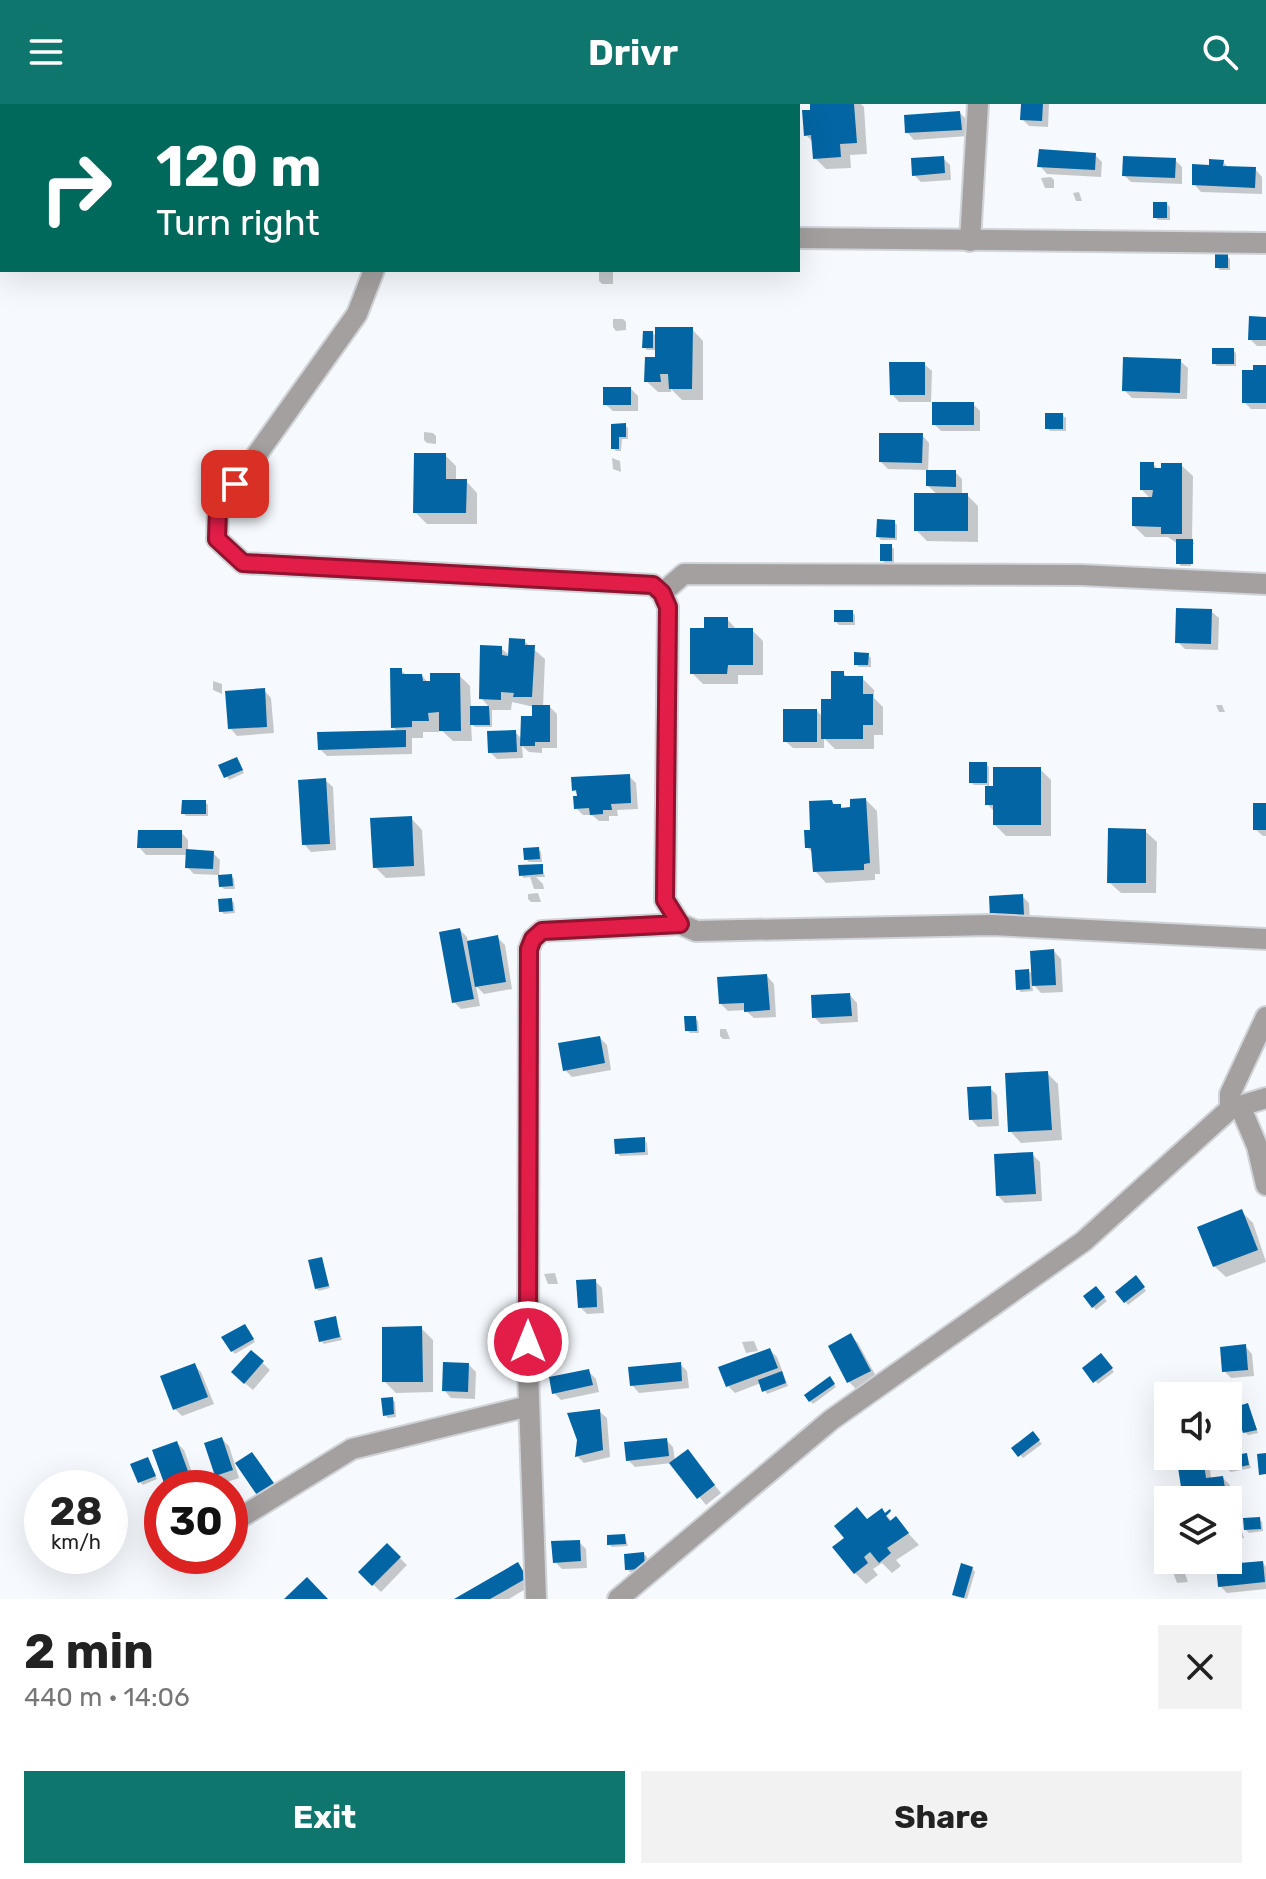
<!DOCTYPE html>
<meta charset="utf-8">
<style>
:root{--surface:#fff;--page:#f2f2f2;--text:#222;--muted:#767676;--accent:#0f766e}
body{margin:0;font-family:Rubik,sans-serif;background:var(--page);color:var(--text);height:100vh;display:flex;flex-direction:column;font-size:30px;white-space:nowrap}
*{box-sizing:border-box;margin:0}
p{font-size:26px;color:var(--muted)}
.icon{flex:none;width:44px;height:44px;fill:none;stroke:currentColor;stroke-width:2;stroke-linecap:round;stroke-linejoin:round}
.map{position:relative;height:1495px;overflow:hidden}
.side{display:flex;flex-direction:column;background:var(--surface);flex:1}
.side>*{flex:none}
.guide{position:absolute;left:0px;top:0px;width:800px;height:168px;box-shadow:0 8px 32px #0002;background:#00695c;color:#fff;overflow:hidden}
.controls{position:absolute;left:1154px;top:1278px;display:grid;gap:16px}
.controls a{display:grid;place-items:center;width:88px;height:88px;border-radius:0px;background:var(--surface);box-shadow:0 8px 32px #0002;font-size:40px}
.speed{position:absolute;left:24px;top:1366px;display:flex;gap:16px;font-size:40px;font-weight:700;text-align:center}
.speed>*{display:grid;place-content:center;width:104px;height:104px;border-radius:50%;background:var(--surface);box-shadow:0 8px 32px #0002;line-height:1}
.speed small{font-size:20px;font-weight:400}
.speed .limit{border:12px solid #d22;background:#fff;color:#111}
.pin{position:absolute;display:grid;place-items:center;width:68px;height:68px;color:#fff;margin:-34px;border-radius:16px;box-shadow:0 4px 12px #0006}
.me{position:absolute;width:88px;margin:-44px;rotate:0deg;stroke-linejoin:round;filter:drop-shadow(0 0 6px #0008)}
.turn{display:flex;align-items:center;gap:28px;height:168px;padding:0 24px;font-size:36px}
.turn .icon{width:104px;height:104px;stroke-width:2.5}
.turn b{display:block;font-size:56px;line-height:68px}
.round{display:grid;place-items:center;flex:none;width:84px;height:84px;border-radius:0px;background:var(--page)}
.headline{display:flex;align-items:center;justify-content:space-between;height:136px;padding:0 24px}
h1{font-size:48px;font-weight:700;line-height:60px}
.cta{display:flex;gap:16px;margin-top:auto;padding:16px 24px}
.cta a{flex:1;height:92px;border-radius:0px;background:var(--accent);color:#fff;font-size:32px;font-weight:700;line-height:92px;text-align:center}
.cta a+a{background:var(--page);color:var(--text)}
header{display:flex;justify-content:space-between;align-items:center;height:104px;padding:0 24px;background:var(--accent);color:#fff;font-size:36px;font-weight:700}
.map>svg:first-child{display:block}
.shadow{fill:#0003}
.building{fill:#0365a3}
.lines{fill:none;stroke-linecap:round;stroke-linejoin:round}
.street-casing{stroke:#d0d4d8;stroke-width:24}
.street{stroke:#a4a0a0;stroke-width:20}
.route-casing{stroke:#92132f;stroke-width:20}
.route{stroke:#e11d48;stroke-width:14}
</style>
<header><svg class="icon" aria-label="menu" viewBox="0 0 24 24"><path d="M4 6h16M4 12h16M4 18h16"/></svg>Drivr<svg class="icon" aria-label="search" viewBox="0 0 24 24"><circle cx="10" cy="10" r="6"/><path d="M15 15l6 6"/></svg></header>
<div class="map">
<svg width="1266" height="1495" viewBox="0 0 1266 1495">
<rect width="100%" height="100%" fill="#f6fafe"/>
<g class="shadow">
<rect x="379" y="0" width="27" height="2"/>
<path d="M812,0H861L864,3L867,50L850,51L851,64L826,65L815,54L813,38L806,31Z"/>
<path d="M1023,0H1049L1048,23L1029,22L1022,15Z"/>
<path d="M960,9L967,16L968,32L914,36L907,28Z"/>
<path d="M1095,51L1102,58L1101,73L1047,70L1040,62Z"/>
<path d="M943,54L950,61L951,76L921,78L914,71Z"/>
<path d="M1175,56L1182,63V80L1131,78L1124,71Z"/>
<path d="M1223,58L1229,64L1255,65L1262,73V90L1201,88L1194,80L1211,63Z"/>
<path d="M1051,73L1054,76V84H1045L1041,74Z"/>
<path d="M1079,88L1082,97H1076L1073,89Z"/>
<path d="M1167,100L1170,103V116H1158L1155,113Z"/>
<path d="M1227,152L1230,155V166H1220L1217,163Z"/>
<path d="M599,166H613V180H602L599,177Z"/>
<path d="M613,215H623L626,218V226L616,227L613,223Z"/>
<path d="M1266,215V242H1257L1250,235Z"/>
<path d="M692,225L703,237V296H682L671,285V288H658L646,277L657,255V246H647L644,243L653,229L657,234Z"/>
<path d="M1233,246L1236,249V262H1217L1214,259Z"/>
<path d="M1180,257L1188,264L1187,295L1132,294L1124,286Z"/>
<path d="M924,260L932,267L931,298H899L892,290Z"/>
<path d="M1266,263V305H1251L1244,298Z"/>
<path d="M631,285L638,292V307H613L605,300Z"/>
<path d="M973,300L980,307V327H941L934,320Z"/>
<path d="M1062,311L1066,314V327H1050L1047,324Z"/>
<path d="M625,321L628,324V335H622L621,347H616L613,344V322Z"/>
<path d="M424,328L433,329L436,332V340L427,339L424,336Z"/>
<path d="M922,331L929,339L928,368H955L962,375V391H967L978,402V438L927,437L916,426L938,391L928,382V366L888,365L881,358Z"/>
<path d="M445,351L456,362V377H466L477,389V420H427L415,408Z"/>
<path d="M612,354L620,357L621,368L613,365Z"/>
<path d="M1153,360L1159,366L1181,361L1193,372L1192,437L1195,440V462V440H1191V462H1181L1178,459V440L1168,433H1145L1134,422L1151,395L1142,386Z"/>
<path d="M894,418L897,421V436H881L878,433Z"/>
<path d="M891,442L894,445V459H885L882,456Z"/>
<path d="M1211,507L1219,514L1218,546L1185,545L1178,538Z"/>
<path d="M852,508L855,511V521H839L836,518Z"/>
<path d="M727,515L737,526H752L763,537V571H738V580H703L692,569L706,526Z"/>
<path d="M524,537L545,555L543,603H550L557,610V644H542V649L529,648L522,642L523,654L497,655L490,648L515,628L522,635L534,615V603L512,598L511,606H492V623H475L471,619L472,637H453L439,624V628H423V634H412V650L327,652L320,645L398,628L393,623L401,566L407,572H422L429,579L459,571L470,582L471,604H490L481,594L501,544L510,552Z"/>
<path d="M868,551L871,554V563H859L856,560Z"/>
<path d="M843,569L848,574H862L874,586V594L883,603V631H874V645H835L824,634V644H793L785,637L817,607L823,613L833,597Z"/>
<path d="M213,577L222,580V590L213,586Z"/>
<path d="M264,586L271,594L274,629L237,632L230,624Z"/>
<path d="M1216,601H1222L1225,608H1219Z"/>
<path d="M239,658L244,669L229,676L221,662Z"/>
<path d="M986,660L989,663V684L1040,665L1051,676V732H1006L995,721V708L987,700V681H974L971,678Z"/>
<path d="M629,672L636,679L638,705L617,706L618,712H609V717H599L592,711H583L576,704L579,691L574,686Z"/>
<path d="M325,676L333,683L336,746L311,748L304,740Z"/>
<path d="M866,696L877,707L880,770H875V776L826,779L815,767L814,750L807,743L812,728L832,698L837,703L853,705Z"/>
<path d="M205,698L208,701V712H186L183,709Z"/>
<path d="M1266,701V732H1263L1255,725Z"/>
<path d="M411,714L422,726L425,772L386,774L375,763Z"/>
<path d="M1145,727L1157,738L1156,789H1121L1109,778Z"/>
<path d="M181,728L188,736V748L213,749L220,756L219,771L194,770L187,763V751H146L139,743Z"/>
<path d="M538,745L541,748L542,758H529L526,755Z"/>
<path d="M542,762L545,773H536L543,780L544,785H534L530,773L524,774L521,771Z"/>
<path d="M231,772L234,775L235,785H224L221,782Z"/>
<path d="M538,789L541,798H531L528,795V790Z"/>
<path d="M1022,792L1029,799L1030,818L999,820Z"/>
<path d="M231,796L234,799L235,809L224,810L221,807Z"/>
<path d="M460,826L467,833L468,839L498,834L505,841L512,885L484,890L476,882L480,902L461,905L454,898Z"/>
<path d="M1054,847L1061,855L1063,888L1041,889L1032,879L1033,887L1021,888L1018,885L1029,867L1034,872Z"/>
<path d="M767,872L774,880L776,913L754,914L745,906L728,907L720,899Z"/>
<path d="M850,891L857,899L858,918L821,920L814,913Z"/>
<path d="M695,914L698,917L699,929H690L687,926Z"/>
<path d="M720,925H726L730,935H723L720,932Z"/>
<path d="M600,934L607,941L611,966L572,973L565,966Z"/>
<path d="M1047,969L1058,980L1062,1036L1021,1039L1010,1027Z"/>
<path d="M990,984L997,991L999,1022L978,1023L971,1015Z"/>
<path d="M644,1035L647,1039L648,1051L620,1052L617,1049Z"/>
<path d="M1032,1050L1040,1058L1042,1097L1005,1099L998,1092Z"/>
<path d="M1242,1108L1253,1119L1266,1158L1226,1173L1214,1162Z"/>
<path d="M321,1155L330,1184L319,1187L316,1184Z"/>
<path d="M555,1169L558,1180H548L544,1170Z"/>
<path d="M595,1177L602,1184L604,1209L587,1210L580,1203Z"/>
<path d="M1139,1177L1146,1187L1128,1201L1118,1188Z"/>
<path d="M1096,1184L1107,1197L1096,1206L1085,1193Z"/>
<path d="M335,1214L342,1236L324,1240L321,1237Z"/>
<path d="M421,1224L433,1236V1288L396,1289L384,1277Z"/>
<path d="M248,1225L255,1238L235,1250L232,1247Z"/>
<path d="M851,1232L858,1239L877,1274L856,1285L849,1278Z"/>
<path d="M754,1237L758,1247L746,1249L742,1238Z"/>
<path d="M1245,1242L1252,1250L1254,1272L1231,1274L1224,1267Z"/>
<path d="M770,1246L777,1253L788,1282L767,1290L761,1279L735,1289L728,1282Z"/>
<path d="M251,1248L270,1266L253,1286L240,1275Z"/>
<path d="M1101,1252L1114,1268L1098,1280L1085,1265Z"/>
<path d="M680,1260L687,1267L689,1284L639,1289L632,1281Z"/>
<path d="M194,1261L201,1268L214,1300L182,1312L175,1305Z"/>
<path d="M469,1261L476,1268L475,1295L451,1294L444,1286Z"/>
<path d="M588,1267L596,1275L599,1288L561,1296L554,1289Z"/>
<path d="M829,1275L836,1283L813,1300L810,1297Z"/>
<path d="M1195,1281L1202,1292H1168V1307L1160,1299L1158,1284Z"/>
<path d="M392,1295L395,1298L396,1313L388,1314L385,1311Z"/>
<path d="M1248,1301L1258,1329L1248,1331L1245,1328Z"/>
<path d="M599,1307L607,1314L610,1353L584,1359L577,1352Z"/>
<path d="M1032,1329L1042,1340L1023,1354L1014,1344Z"/>
<path d="M222,1335L229,1342L239,1374L224,1379L216,1371Z"/>
<path d="M666,1336L673,1343L675,1357L694,1355L721,1389L706,1401L672,1359L635,1363L628,1356Z"/>
<path d="M177,1339L184,1346L195,1377L172,1384L166,1378Z"/>
<path d="M1247,1351L1251,1364L1231,1368L1227,1365Z"/>
<path d="M147,1355L157,1375L143,1381L140,1378Z"/>
<path d="M1202,1355L1210,1363L1211,1375L1223,1374L1230,1381L1234,1407H1228V1396H1185Z"/>
<path d="M882,1407L892,1417L895,1415L919,1441L896,1456L901,1462L892,1469L882,1459L873,1465L878,1471L866,1480L855,1469L868,1417Z"/>
<path d="M1259,1415L1262,1418L1263,1427L1249,1429L1246,1426Z"/>
<path d="M1240,1422L1244,1434L1228,1436V1423Z"/>
<path d="M625,1432L628,1442L612,1443L609,1440Z"/>
<path d="M579,1438L586,1445L587,1464L562,1465L555,1458Z"/>
<path d="M387,1442L407,1461L381,1488L360,1468Z"/>
<path d="M644,1450L647,1453V1467L630,1468L627,1465Z"/>
<path d="M1263,1459L1266,1463V1485L1227,1489L1220,1482Z"/>
<path d="M518,1461L532,1481L509,1495H458Z"/>
<path d="M972,1464L975,1468L967,1495L957,1493L954,1490Z"/>
<path d="M1184,1467L1188,1478L1177,1479L1173,1468Z"/>
</g>
<g class="building">
<path d="M810,0H854L857,39L840,40L841,53L813,55L811,31L804,32L802,6H810Z"/>
<path d="M1021,0H1043L1042,17L1020,16Z"/>
<path d="M960,7L962,26L905,29L904,11Z"/>
<path d="M1039,45L1096,49L1095,66L1037,63Z"/>
<path d="M944,52L945,69L912,72L911,54Z"/>
<path d="M1123,52L1176,54L1175,74L1122,72Z"/>
<path d="M1209,55L1224,56L1223,62L1256,63L1255,84L1192,81V60L1209,61Z"/>
<rect x="1153" y="98" width="14" height="16"/>
<rect x="1215" y="150" width="13" height="14"/>
<path d="M1249,212L1266,213V236H1248Z"/>
<path d="M655,223H693L692,285H669L668,270H660L661,278H644L645,253H655Z"/>
<path d="M643,227H653V244H642Z"/>
<rect x="1212" y="244" width="22" height="16"/>
<path d="M1123,253L1181,255L1180,289L1122,287Z"/>
<path d="M889,258H925V291H890Z"/>
<path d="M1253,261H1266V299H1242V266H1253Z"/>
<rect x="603" y="283" width="28" height="18"/>
<rect x="932" y="298" width="42" height="23"/>
<rect x="1045" y="309" width="18" height="16"/>
<path d="M626,319V333H619V345H611V320Z"/>
<path d="M879,329H923L922,359L879,358Z"/>
<path d="M414,349H446V375H467L466,409H413Z"/>
<path d="M1140,358H1154V364H1161V359H1182V430H1161V423L1132,422V393H1152L1153,386H1140Z"/>
<path d="M926,366H956V383L926,382Z"/>
<rect x="914" y="389" width="54" height="38"/>
<path d="M877,415L895,416V434L876,433Z"/>
<rect x="1176" y="435" width="17" height="25"/>
<rect x="880" y="440" width="12" height="17"/>
<path d="M1176,504L1212,505L1211,540L1175,539Z"/>
<rect x="834" y="506" width="19" height="12"/>
<path d="M704,513H728V524H753V561H728L727,570H690V524H704Z"/>
<path d="M509,534L525,535V541H535L532,593H513L514,589L501,588V596L479,595L480,541L502,542V551L508,552Z"/>
<path d="M854,548L869,549L868,561H854Z"/>
<path d="M390,564H402V570H422L423,577H430V569H460L461,627H439V608L428,609L429,617H412V623L391,624Z"/>
<path d="M831,567H844V572H863V590H873V621H863V635H821V595H831Z"/>
<path d="M265,584L267,623L228,625L225,587Z"/>
<path d="M532,601H550V638H535V642H520L521,612H532Z"/>
<path d="M470,602H489L490,621H470Z"/>
<rect x="783" y="605" width="34" height="33"/>
<path d="M406,626V643L318,646L317,628Z"/>
<path d="M516,626L517,648L488,649L487,627Z"/>
<path d="M237,653L243,666L224,674L218,661Z"/>
<rect x="969" y="658" width="18" height="21"/>
<path d="M993,663H1041V721H993V701H985V682H993Z"/>
<path d="M630,670L631,699L611,700L612,706H603V710L590,711L589,704L574,705L573,692H577L576,686L572,687L571,673Z"/>
<path d="M326,674L330,740L302,741L298,676Z"/>
<path d="M866,694L870,759L864,760V766L813,768L811,744H805L804,726H810L809,697L832,696L833,700H841V704L850,703V695Z"/>
<path d="M182,696H206V710H181Z"/>
<rect x="1253" y="699" width="13" height="27"/>
<path d="M412,712L414,762L373,764L370,714Z"/>
<path d="M1108,724L1146,725V779H1107Z"/>
<path d="M138,726H182V744H137Z"/>
<path d="M539,743L540,755L524,756L523,744Z"/>
<path d="M186,745L214,747L213,765L185,764Z"/>
<path d="M543,760V770L519,772L518,761Z"/>
<path d="M232,770L233,782L219,783L218,771Z"/>
<path d="M1023,790L1024,812L990,814L989,792Z"/>
<path d="M232,794L233,807L219,808L218,795Z"/>
<path d="M460,824L474,895L452,899L439,828Z"/>
<path d="M498,831L506,878L475,883L467,837Z"/>
<path d="M1054,845L1056,881L1032,882L1030,847Z"/>
<path d="M1029,865L1030,885L1016,886L1015,866Z"/>
<path d="M767,870L770,906L744,908V899L719,900L717,873Z"/>
<path d="M850,889L852,912L812,914L811,891Z"/>
<path d="M684,912H696L697,927H685Z"/>
<path d="M600,932L605,959L563,967L558,939Z"/>
<path d="M1048,967L1052,1026L1008,1028L1005,969Z"/>
<path d="M991,982L992,1015L969,1016L967,983Z"/>
<path d="M645,1033V1048L615,1050L614,1035Z"/>
<path d="M1033,1048L1036,1090L996,1092L994,1050Z"/>
<path d="M1242,1105L1258,1146L1213,1163L1197,1123Z"/>
<path d="M322,1153L329,1182L315,1185L308,1156Z"/>
<path d="M1136,1171L1145,1183L1124,1199L1115,1188Z"/>
<path d="M596,1175L597,1203L578,1204L576,1176Z"/>
<path d="M1096,1182L1105,1193L1092,1204L1083,1192Z"/>
<path d="M336,1212L340,1233L319,1238L314,1217Z"/>
<path d="M245,1220L254,1235L231,1248L221,1233Z"/>
<path d="M422,1222L423,1278H382V1223Z"/>
<path d="M851,1229L871,1267L847,1279L828,1242Z"/>
<path d="M1246,1240L1248,1266L1222,1268L1220,1243Z"/>
<path d="M770,1244L778,1264L726,1283L718,1263Z"/>
<path d="M251,1246L264,1257L244,1280L231,1268Z"/>
<path d="M1101,1249L1113,1264L1093,1279L1082,1264Z"/>
<path d="M443,1258L469,1259L468,1288L442,1287Z"/>
<path d="M681,1258L682,1277L630,1282L628,1263Z"/>
<path d="M195,1259L208,1293L173,1306L160,1272Z"/>
<path d="M589,1265L593,1281L552,1290L549,1273Z"/>
<path d="M782,1267L786,1279L762,1288L758,1276Z"/>
<path d="M830,1272L835,1280L809,1298L804,1291Z"/>
<path d="M1196,1279L1197,1292H1168V1299L1158,1300L1156,1282Z"/>
<path d="M393,1293L394,1310L383,1312L381,1294Z"/>
<path d="M1248,1299L1257,1326L1243,1329L1235,1303Z"/>
<path d="M600,1305L603,1346L575,1353L577,1336L567,1309Z"/>
<path d="M1033,1327L1040,1336L1018,1353L1011,1344Z"/>
<path d="M222,1333L233,1366L215,1372L204,1339Z"/>
<path d="M667,1334L669,1352L626,1357L624,1338Z"/>
<path d="M177,1337L189,1370L164,1379L152,1346Z"/>
<path d="M688,1345L715,1381L697,1395L669,1359Z"/>
<path d="M252,1348L276,1382L259,1394L235,1359Z"/>
<path d="M1247,1349L1249,1361L1226,1366L1223,1353Z"/>
<path d="M1266,1349V1370L1259,1371L1257,1350Z"/>
<path d="M148,1353L156,1372L138,1379L130,1360Z"/>
<path d="M1203,1353L1206,1374L1223,1372L1227,1396H1183L1177,1357Z"/>
<path d="M857,1403L867,1415L882,1404L885,1409L890,1405L891,1407L886,1412L890,1417L896,1412L909,1429L887,1444L891,1449L879,1459L870,1448L864,1453L868,1459L854,1470L832,1443L844,1434L834,1422Z"/>
<path d="M1260,1413L1261,1425L1244,1426L1243,1414Z"/>
<path d="M1240,1420L1242,1432L1228,1433V1421Z"/>
<path d="M625,1430L626,1440L607,1441V1431Z"/>
<path d="M580,1436L581,1457L553,1459L551,1437Z"/>
<path d="M387,1439L401,1453L372,1482L358,1468Z"/>
<path d="M644,1448L645,1465L625,1466L624,1450Z"/>
<path d="M1263,1457L1265,1478L1218,1483L1216,1461Z"/>
<path d="M518,1458L527,1474L490,1495H454Z"/>
<path d="M961,1459L973,1463L964,1494L952,1491Z"/>
<path d="M307,1473L328,1495H284Z"/>
</g>
<g class="lines">
<defs>
<g id="street">
<path d="M314,0L315,2"/>
<path d="M798,134L1266,139"/>
<path d="M970,137L978,0"/>
<path d="M374,166L357,210L218,405L217,435L243,459L653,481L662,489L668,503L665,796L680,820L696,827L992,821L1266,835"/>
<path d="M662,489L684,470L1081,471L1266,480"/>
<path d="M1240,1002L1257,1042L1266,1081"/>
<path d="M1230,1005L1266,994"/>
<path d="M230,1420L352,1345L529,1302"/>
<path d="M536,1495L528,1268L529,845L533,835L542,827L680,820"/>
<path d="M618,1495L831,1316L1084,1137L1230,1005V990L1266,913"/>
</g>
</defs>
<use href="#street" class="street-casing"/>
<use href="#street" class="street"/>
</g>
<g class="lines">
<defs>
<path id="route" d="M235,380L218,405L217,435L243,459L653,481L662,489L668,503L665,796L680,820L542,827L533,835L529,845L528,1238"/>
</defs>
<use href="#route" class="route-casing"/>
<use href="#route" class="route"/>
</g>
</svg>
<div class="controls">
<a><svg class="icon" aria-label="sound" viewBox="0 0 24 24"><path d="M4 9h4l5-4v14l-5-4H4zM17 9q2 3 0 6"/></svg></a>
<a><svg class="icon" aria-label="layers" viewBox="0 0 24 24"><path d="M12 4l9 5-9 5-9-5zM3 14l9 5 9-5"/></svg></a>
</div>
<div class="speed"><div>28<small>km/h</small></div><div class="limit">30</div></div>
<div class="pin" style="left:235px;top:380px;background:#d93025"><svg class="icon" aria-label="arrive" viewBox="0 0 24 24"><path d="M6 21V4h12l-3 4 3 4H6"/></svg></div>
<svg class="me" style="left:528px;top:1238px" viewBox="-20 -20 40 40"><circle r="17" fill="#e11d48" stroke="#fff" stroke-width="3"/><path d="M0-11L8 9 0 5-8 9z" fill="#fff"/></svg>
<div class="guide">
<div class="turn"><svg class="icon" aria-label="right" viewBox="0 0 24 24"><path d="M7 20v-9h11M14 6l5 5-5 5"/></svg><div><b>120 m</b>Turn right</div></div>
</div>
</div>
<section class="side">
<div class="headline"><div><h1>2 min</h1><p>440 m · 14:06</p></div><a class="round"><svg class="icon" aria-label="close" viewBox="0 0 24 24"><path d="M6 6l12 12M18 6L6 18"/></svg></a></div>
<div class="cta"><a>Exit</a><a>Share</a></div>
</section>
